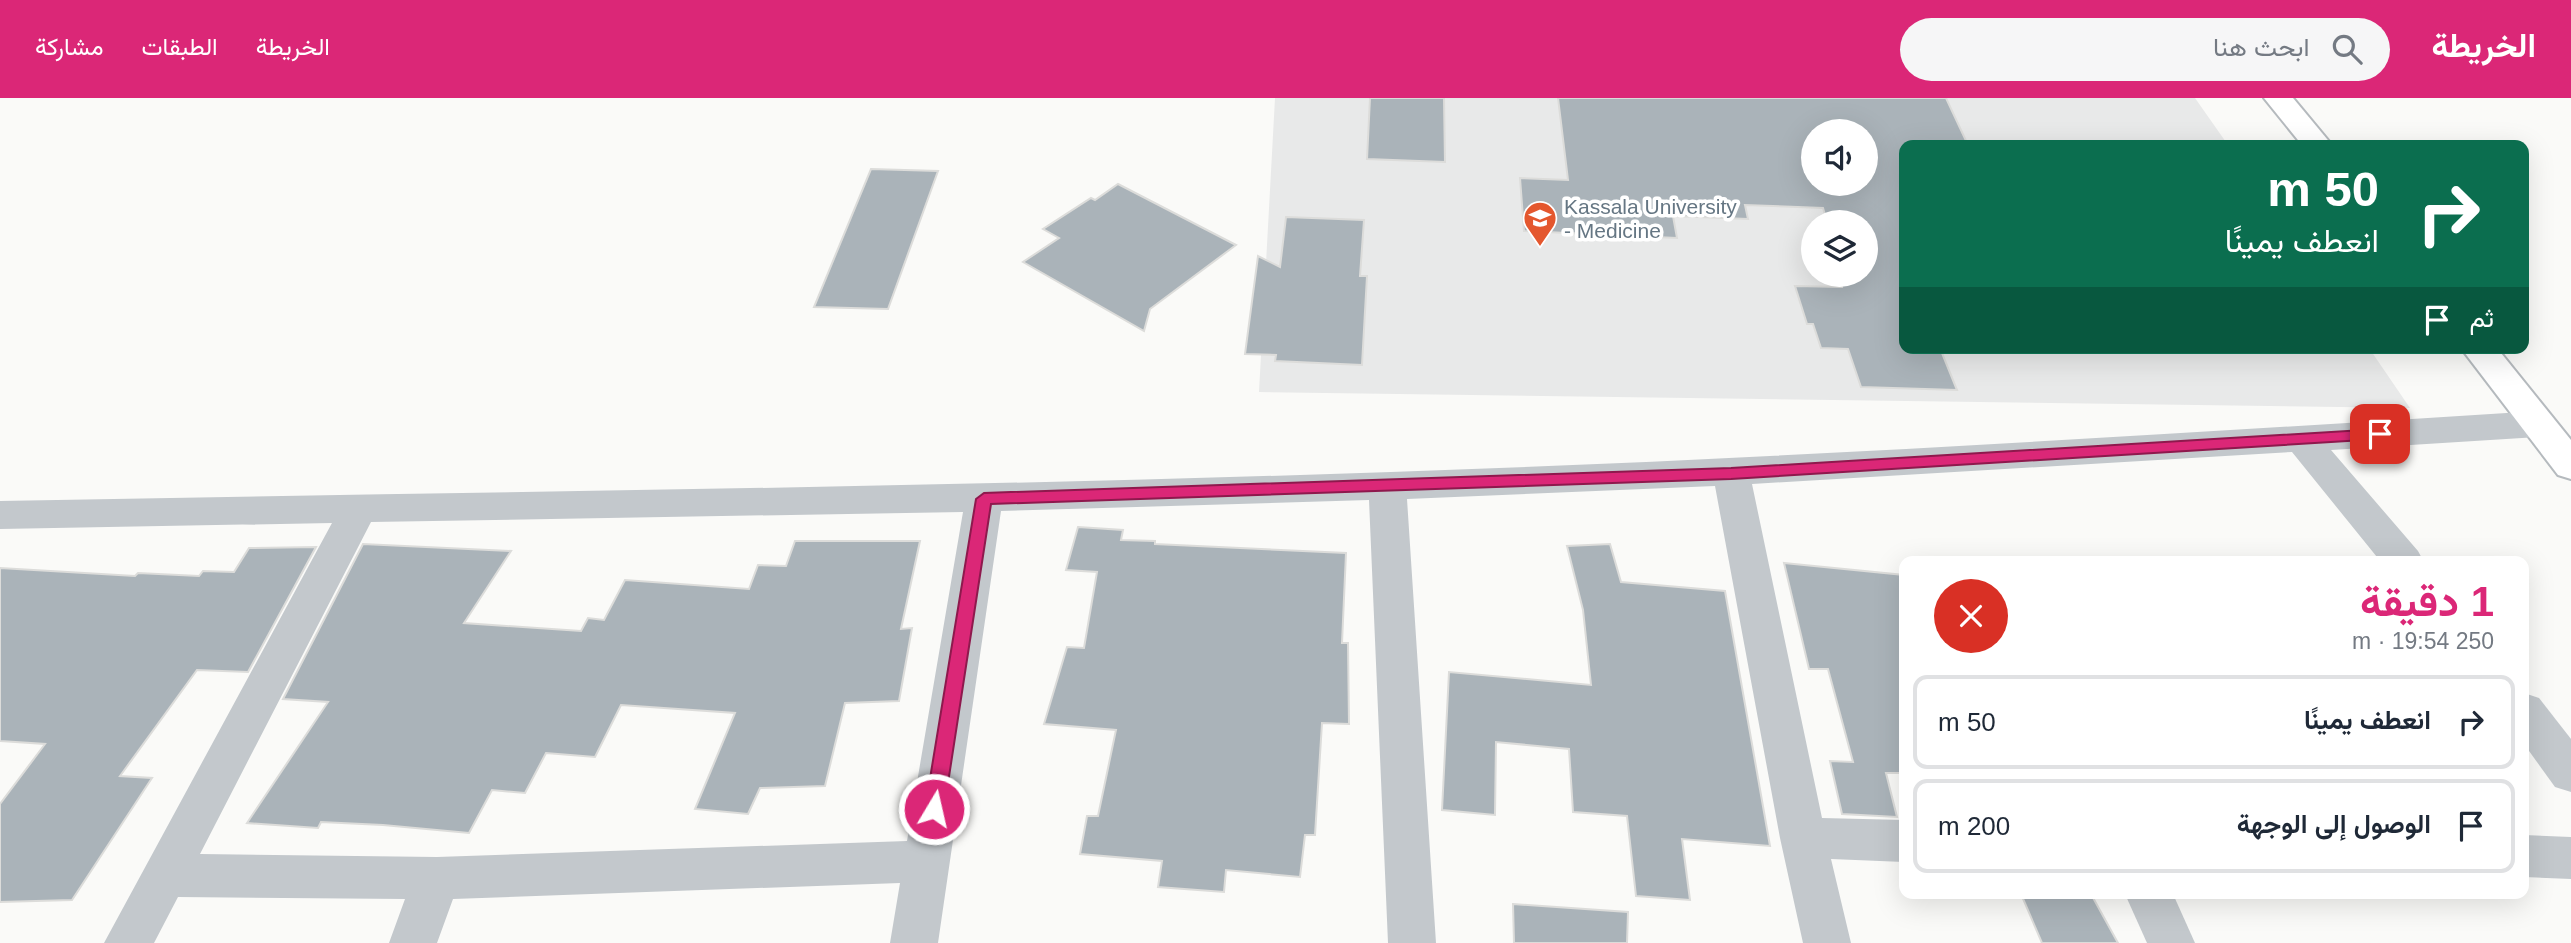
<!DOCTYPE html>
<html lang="ar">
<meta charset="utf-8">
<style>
:root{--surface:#fff;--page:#f6f6f7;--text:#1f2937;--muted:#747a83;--line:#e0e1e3;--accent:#db2777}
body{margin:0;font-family:Arial,Vazirmatn,sans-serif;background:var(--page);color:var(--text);direction:rtl;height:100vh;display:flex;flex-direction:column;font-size:26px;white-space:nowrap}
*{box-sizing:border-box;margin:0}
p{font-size:23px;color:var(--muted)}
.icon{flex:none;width:38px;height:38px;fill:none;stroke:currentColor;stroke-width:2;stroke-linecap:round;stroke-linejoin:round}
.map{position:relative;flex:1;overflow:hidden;direction:ltr}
.side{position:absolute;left:1899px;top:458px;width:630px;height:343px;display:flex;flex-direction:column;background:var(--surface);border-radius:14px;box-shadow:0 7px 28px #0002;direction:rtl}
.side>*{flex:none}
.banner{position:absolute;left:1899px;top:42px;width:630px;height:214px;border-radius:14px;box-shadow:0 7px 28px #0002;direction:rtl;background:#0b6e4f;color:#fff;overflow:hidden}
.controls{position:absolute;left:1801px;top:21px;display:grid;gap:14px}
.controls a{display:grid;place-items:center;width:77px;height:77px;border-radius:50%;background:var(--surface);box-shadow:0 7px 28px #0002;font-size:35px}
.pin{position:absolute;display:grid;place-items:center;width:60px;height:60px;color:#fff;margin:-30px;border-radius:14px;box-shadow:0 4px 10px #0006}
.me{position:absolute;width:77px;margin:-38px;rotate:9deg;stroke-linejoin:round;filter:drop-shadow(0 0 5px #0008)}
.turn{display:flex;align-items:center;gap:24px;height:147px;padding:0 35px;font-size:32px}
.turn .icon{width:91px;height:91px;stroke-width:2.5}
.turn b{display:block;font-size:49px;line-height:60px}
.then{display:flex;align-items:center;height:66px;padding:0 35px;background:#0003;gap:14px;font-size:26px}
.round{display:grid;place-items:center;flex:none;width:74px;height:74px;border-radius:37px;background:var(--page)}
.head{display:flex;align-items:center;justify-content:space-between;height:119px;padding:0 35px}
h1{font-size:42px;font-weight:700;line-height:52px;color:var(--accent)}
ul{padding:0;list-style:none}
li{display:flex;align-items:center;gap:21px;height:94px;margin:0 14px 10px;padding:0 21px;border:4px solid var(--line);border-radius:14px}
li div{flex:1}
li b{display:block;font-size:26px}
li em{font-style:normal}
header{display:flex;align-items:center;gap:42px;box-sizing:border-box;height:98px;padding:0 35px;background:var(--accent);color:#fff}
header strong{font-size:33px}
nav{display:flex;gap:38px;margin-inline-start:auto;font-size:24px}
.search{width:490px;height:63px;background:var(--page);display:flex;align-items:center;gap:18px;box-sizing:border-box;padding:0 24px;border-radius:38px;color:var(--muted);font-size:26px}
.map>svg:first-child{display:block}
.built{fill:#e8e9e9;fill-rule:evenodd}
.building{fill:#aab3b9;stroke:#dcdcda;stroke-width:2;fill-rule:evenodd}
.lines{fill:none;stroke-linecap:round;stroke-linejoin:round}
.major-casing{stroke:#b5babe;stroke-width:4}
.minor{fill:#c3c8cc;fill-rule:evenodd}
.major{fill:#fff;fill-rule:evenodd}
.route{fill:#db2777;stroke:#8e194d;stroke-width:2}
.labels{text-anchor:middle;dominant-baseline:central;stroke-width:7;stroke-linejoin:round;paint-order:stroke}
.poi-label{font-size:21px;fill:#657683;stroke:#fff;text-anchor:start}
</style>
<header>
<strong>الخريطة</strong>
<div class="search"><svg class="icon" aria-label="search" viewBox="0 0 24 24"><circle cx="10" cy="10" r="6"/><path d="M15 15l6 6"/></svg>ابحث هنا</div>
<nav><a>الخريطة</a><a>الطبقات</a><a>مشاركة</a></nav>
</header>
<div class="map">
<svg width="2571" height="845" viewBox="0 0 2571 845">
<rect width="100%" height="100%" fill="#fafaf8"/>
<path class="built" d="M1275,0H2195L2228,47H1904V250H2369L2410,310L1259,294ZM1813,33H1866V86H1813ZM1813,124H1866V177H1813Z"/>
<g class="building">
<path d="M1370,0H1444L1445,64L1367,61Z"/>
<path d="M1558,0H1946L1968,47H1904V250H1940L1957,292L1861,289L1848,251L1821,250L1813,226H1807L1795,188L1842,189L1840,177H1866V124H1827L1823,110L1745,107L1748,121L1673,118L1677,140L1524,133L1520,80L1568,82ZM1813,33H1866V86H1813Z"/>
<path d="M871,71L938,73L888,211L814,209Z"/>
<path d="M1118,86L1236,147L1150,211L1144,233L1023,164L1059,140L1043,131L1091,100L1095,102Z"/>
<path d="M1286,119L1364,122L1360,178H1367L1362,267L1275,263L1276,257L1245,256L1258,158L1280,169Z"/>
<path d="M1078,429L1123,432L1121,442L1155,443V446L1346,455L1342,545H1348L1349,626L1322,625L1315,737H1305L1300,779L1226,772L1224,794L1158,789L1162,763L1080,756L1087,718H1098L1116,632L1044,626L1067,549L1084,550L1097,474L1066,472Z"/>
<path d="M795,443H920L901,531L912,530L899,603L845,605L825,688L760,690L748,716L695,711L735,615L621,607L595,659L546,655L525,695L492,692L469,735L383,727L321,724L318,730L247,725L328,604L283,601L363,446L511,453L464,525L581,533L588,520L604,522L625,482L749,491L758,467L786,468Z"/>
<path d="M1610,446L1621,484L1725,493L1770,748L1682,741L1690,802L1636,798L1627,718L1573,714L1569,651L1496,644L1495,717L1442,712L1449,574L1591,587L1583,512L1567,448Z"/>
<path d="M316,449L248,574L197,572L120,678L152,680L72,802L0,804V706L45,646L0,643V470L135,478L138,475L199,478L203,473L234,474L249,450Z"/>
<path d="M1784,465L1904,477V675H1886L1897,719L1842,716L1830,663L1853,664L1828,571H1809Z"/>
<path d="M2021,796H2091L2118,845H2042Z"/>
<path d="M1513,806L1628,814L1627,845H1514Z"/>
</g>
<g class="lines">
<defs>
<g id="major">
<path d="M2264,0H2293L2332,47H2302Z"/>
<path d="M2461,250H2497L2571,342V381L2558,377Z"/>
</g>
</defs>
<use href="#major" class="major-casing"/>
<g class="minor">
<path d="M2538,313L2551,317L2556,326L2551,335L2538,339L2331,352L2418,453L2424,464H2381L2292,354L1752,386L1822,720L1904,722V764L1831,761L1851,845H1803L1780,740L1715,388L1407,401L1436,845H1388L1369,402L1001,413L938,845H890L900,785L453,801L437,845H389L405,801L178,799L154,845H104L332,425L0,431V403C463,394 927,390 1391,374C1774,361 2156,337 2538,313ZM963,414L907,743L437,759L200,756L371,424Z"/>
<path d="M2524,595L2539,600L2571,641V694L2555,689L2524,646Z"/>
<path d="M2524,737L2571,739V781L2524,779Z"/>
<path d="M2125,796H2173L2195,845H2147Z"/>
</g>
<use href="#major" class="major"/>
</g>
<path class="route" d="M2380,331L2388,336L2380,341L1731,381L991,406L944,711L941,717L934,719L928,717L925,711L976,401L984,395L1731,370Z"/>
<defs>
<symbol id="university-pin" viewBox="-11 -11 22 30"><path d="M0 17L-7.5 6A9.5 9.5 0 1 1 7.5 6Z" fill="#e4572e" stroke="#fff"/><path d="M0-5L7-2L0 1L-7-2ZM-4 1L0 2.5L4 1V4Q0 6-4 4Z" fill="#fff"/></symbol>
</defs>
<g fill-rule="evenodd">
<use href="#university-pin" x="1521" y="101" width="38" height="52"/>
</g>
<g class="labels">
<g class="poi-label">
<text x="1564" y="108">Kassala University<tspan x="1564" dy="24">- Medicine</tspan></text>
</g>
</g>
</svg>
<div class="controls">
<a><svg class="icon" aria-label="sound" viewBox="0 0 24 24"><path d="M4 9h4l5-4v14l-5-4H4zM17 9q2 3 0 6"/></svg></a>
<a><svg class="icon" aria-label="layers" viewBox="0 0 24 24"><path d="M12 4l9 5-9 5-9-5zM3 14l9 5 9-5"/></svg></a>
</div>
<div class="pin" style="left:2380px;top:336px;background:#d93025"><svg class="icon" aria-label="arrive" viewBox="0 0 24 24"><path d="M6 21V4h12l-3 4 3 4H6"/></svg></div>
<svg class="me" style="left:934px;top:711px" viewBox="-20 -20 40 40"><circle r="17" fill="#db2777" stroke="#fff" stroke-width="3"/><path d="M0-11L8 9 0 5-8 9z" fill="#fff"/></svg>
<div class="banner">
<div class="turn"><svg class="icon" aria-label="right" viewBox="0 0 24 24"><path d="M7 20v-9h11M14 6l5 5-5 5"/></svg><div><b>50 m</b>انعطف يمينًا</div></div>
<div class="then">ثم<svg class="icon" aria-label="arrive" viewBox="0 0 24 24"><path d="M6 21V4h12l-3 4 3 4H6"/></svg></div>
</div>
<section class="side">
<div class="head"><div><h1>1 دقيقة</h1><p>250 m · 19:54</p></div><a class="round" style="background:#d93025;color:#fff"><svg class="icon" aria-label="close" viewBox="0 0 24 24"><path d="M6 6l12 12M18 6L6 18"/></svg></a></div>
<ul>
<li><svg class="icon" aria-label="right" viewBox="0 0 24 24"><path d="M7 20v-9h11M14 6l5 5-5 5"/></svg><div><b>انعطف يمينًا</b></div><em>50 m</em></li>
<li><svg class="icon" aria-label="arrive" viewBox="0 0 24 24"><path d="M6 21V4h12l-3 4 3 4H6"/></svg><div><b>الوصول إلى الوجهة</b></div><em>200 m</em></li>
</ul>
</section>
</div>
